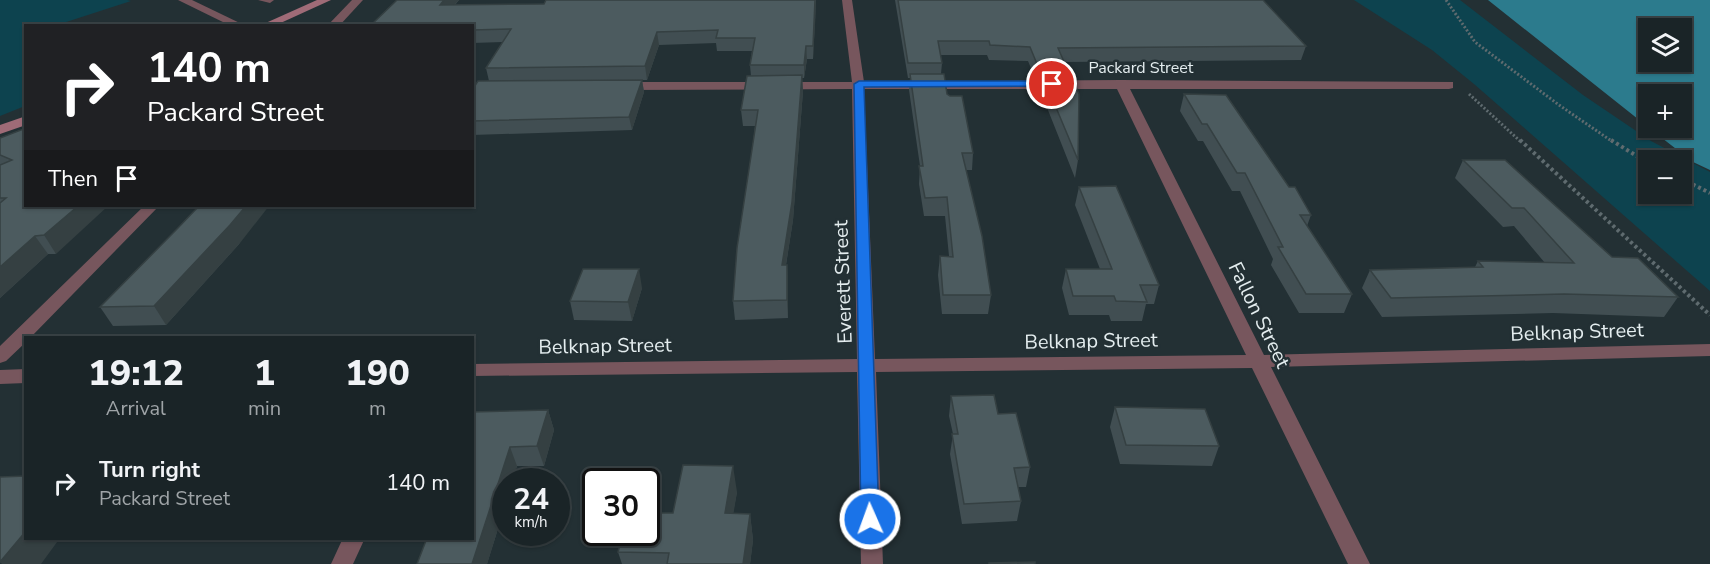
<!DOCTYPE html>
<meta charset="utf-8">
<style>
:root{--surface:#1a2427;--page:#232c2f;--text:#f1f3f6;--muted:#9fa4a7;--line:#384144}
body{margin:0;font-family:"Nunito Sans",sans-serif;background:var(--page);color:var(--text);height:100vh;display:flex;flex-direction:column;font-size:22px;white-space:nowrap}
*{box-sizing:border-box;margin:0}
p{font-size:20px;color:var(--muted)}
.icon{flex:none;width:33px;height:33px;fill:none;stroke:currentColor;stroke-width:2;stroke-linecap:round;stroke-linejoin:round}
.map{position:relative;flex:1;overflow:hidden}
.sheet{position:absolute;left:24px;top:336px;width:450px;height:204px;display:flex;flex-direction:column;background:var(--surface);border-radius:0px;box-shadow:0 2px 4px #0004,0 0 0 2px var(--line)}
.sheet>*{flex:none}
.hud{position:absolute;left:24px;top:24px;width:450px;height:183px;border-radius:0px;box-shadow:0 2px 4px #0004,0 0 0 2px var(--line);background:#202124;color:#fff;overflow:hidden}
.buttons{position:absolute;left:1638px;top:18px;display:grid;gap:12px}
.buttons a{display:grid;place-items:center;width:54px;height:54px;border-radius:0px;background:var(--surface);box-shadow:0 2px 4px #0004,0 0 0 2px var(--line);font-size:30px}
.speed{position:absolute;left:492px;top:468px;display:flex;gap:12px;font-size:30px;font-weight:700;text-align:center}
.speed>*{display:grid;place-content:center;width:78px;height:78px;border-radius:50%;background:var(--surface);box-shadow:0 2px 4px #0004,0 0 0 2px var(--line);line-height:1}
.speed small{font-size:15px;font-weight:400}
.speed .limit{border:3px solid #111;border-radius:9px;background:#fff;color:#111}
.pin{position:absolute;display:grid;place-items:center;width:51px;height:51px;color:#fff;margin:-26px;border:3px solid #fff;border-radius:50%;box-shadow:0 2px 6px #0007}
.me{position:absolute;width:66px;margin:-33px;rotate:358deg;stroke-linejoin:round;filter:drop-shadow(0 0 4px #0008)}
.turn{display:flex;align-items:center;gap:21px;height:126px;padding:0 24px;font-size:27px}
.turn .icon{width:78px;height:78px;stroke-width:2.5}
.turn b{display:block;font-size:42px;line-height:51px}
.then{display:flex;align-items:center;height:57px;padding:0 24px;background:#0003;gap:12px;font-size:22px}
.eta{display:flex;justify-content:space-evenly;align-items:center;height:102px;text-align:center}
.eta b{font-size:36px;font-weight:800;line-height:42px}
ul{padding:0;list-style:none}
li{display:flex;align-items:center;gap:18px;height:90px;padding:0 24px}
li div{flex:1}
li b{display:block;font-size:22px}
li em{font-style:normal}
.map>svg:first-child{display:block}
.green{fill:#0d434f;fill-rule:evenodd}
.water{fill:#2c7b8d;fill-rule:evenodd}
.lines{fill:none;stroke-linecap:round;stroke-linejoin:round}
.path-far1{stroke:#5f6b6f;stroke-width:3;stroke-dasharray:2 2;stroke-linecap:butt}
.path{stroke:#5f6b6f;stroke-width:4;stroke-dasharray:3 3;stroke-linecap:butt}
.service{fill:#77565d;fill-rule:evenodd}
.minor{fill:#77565d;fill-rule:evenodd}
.secondary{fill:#9f6b77;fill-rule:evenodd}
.wall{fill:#414e52}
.shaded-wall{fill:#354042}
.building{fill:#4c5b5f;stroke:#354042;stroke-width:1.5}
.route{fill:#1a73e8;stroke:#114b97;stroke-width:1.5}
.labels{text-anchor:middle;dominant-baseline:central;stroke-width:5;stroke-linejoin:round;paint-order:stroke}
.far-street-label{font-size:16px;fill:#e4edef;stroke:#233034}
.street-label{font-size:20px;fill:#e4edef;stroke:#233034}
</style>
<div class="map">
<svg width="1710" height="564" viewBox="0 0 1710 564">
<rect width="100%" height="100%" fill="#233034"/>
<g class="green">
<path d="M0,0H127L131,1L57,25L26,26L25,106L0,116Z"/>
<path d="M1354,0H1460L1583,95L1651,141L1710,172V291L1474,84L1432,50ZM1648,160H1682V194H1648Z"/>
</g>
<path class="water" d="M1488,0H1710V170L1693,162L1649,128H1682V94H1648V127ZM1648,28H1682V62H1648Z"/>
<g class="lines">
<g class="path-far1">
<path d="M1446,0L1475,42L1559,105L1613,142"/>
<path d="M1469,94L1521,142"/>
</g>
<g class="path">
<path d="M1520,140L1710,315"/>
<path d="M1611,140L1648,163"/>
<path d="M1682,179L1710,193"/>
</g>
<path class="service" d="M258,0H274L270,3Z"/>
<g class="minor">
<path d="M178,0H192L246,26H231Z"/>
<path d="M352,0H363L339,26H327Z"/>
<path d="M842,0H852L864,82L1121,80L1453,82V88L1449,89H1130L1264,355L1710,344V356L1271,367L1370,564H1348L1252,368L876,372L883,564H861L857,372L472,376V364L857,359L852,89L622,90L616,86L622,82H852ZM864,89H1117L1246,355L875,359Z"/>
<path d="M144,206H159L30,338H26V342L6,361L0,363V346Z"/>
<path d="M26,369V383L0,384V370Z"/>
<path d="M343,538H365L353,564H331Z"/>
</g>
<g class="secondary">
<path d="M317,0H331L274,26H259Z"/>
<path d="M26,116V125L0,134V125Z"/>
</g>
</g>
<g class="wall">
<path d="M397,0H459L455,5L816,0L813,59H807L804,78H802L803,91L793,220L786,265H787L788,283V318L735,320L733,301L755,126H743L741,110L751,76L750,65L752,51H717L716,43L659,45L647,80H642L644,92L632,130L472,135V90L489,81L486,68L503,42L472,43V26Z"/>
<path d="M895,0H1263L1306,46L1301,60L1064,62L1065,64L1064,74L1078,160L1075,178L1040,90L1042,78H1035L1028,61L989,60L987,55H940L942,63L941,74L947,94L973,153L972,170H966L991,295L988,314H942L938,275L940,256H949L945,216H924L919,184L920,166L909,90L910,78H908Z"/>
<path d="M1184,94L1289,187L1311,215L1307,226L1352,294L1344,313H1299L1271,265L1273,259L1240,191H1232L1203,141H1198L1180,111Z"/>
<path d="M26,128L56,254H48L0,298V138Z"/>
<path d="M1463,160L1612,257L1678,297L1664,317L1553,313L1382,317L1362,288L1370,270L1475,267L1478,261L1545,263L1514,226L1503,227L1455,178Z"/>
<path d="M1079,187L1159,285L1154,304H1146L1142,321H1111L1109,315H1069L1062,288L1066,269H1100L1075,205Z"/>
<path d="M240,243L166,325L113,326L100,307Z"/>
<path d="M642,288L632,321L574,320L570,301Z"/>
<path d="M951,396L998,414L1030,467L1026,487H1018L1021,501L1017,521L962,524L950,454L953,434L949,416Z"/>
<path d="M1115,407L1219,446L1212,466L1120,464L1110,427Z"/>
<path d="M548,410L554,430L544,466H517L512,482H506V503L487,564H417L472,538V412Z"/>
<path d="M737,492L733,513L750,514L753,540L750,564H622L618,552L673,513Z"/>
</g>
<g class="shaded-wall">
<path d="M444,0H459L443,17L440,5Z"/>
<path d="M816,0V8L813,59V46Z"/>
<path d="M657,32L659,45L647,80L645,66Z"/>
<path d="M806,46L807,59L804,78V65Z"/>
<path d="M802,75L803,91L793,220L783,283L782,265Z"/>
<path d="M642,80L644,92L632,130L629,117Z"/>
<path d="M78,206H108L56,254L44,235Z"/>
<path d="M246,206H269L240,243L166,325L154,306Z"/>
<path d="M35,236L48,254L0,298V267Z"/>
<path d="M787,265L788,283V318L787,300Z"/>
<path d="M639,269L642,288L632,321L628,302Z"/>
<path d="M548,410L554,430L544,466L537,446Z"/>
<path d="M510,447L517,466L512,482H506V503L487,564H472Z"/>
<path d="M733,466L737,492L729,540L725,513Z"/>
<path d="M750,514L753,540L750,564H743Z"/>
<path d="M26,531V538H60L41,564H2L0,562Z"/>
</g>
<g class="building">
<path d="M397,0H444L440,5L544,4L546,0H815L813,46H806L804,65H750L755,38H716L718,30L657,32L645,66L486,68L511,29L472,30V26H370Z"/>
<path d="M898,0H1263L1306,46L1058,48L1065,64H1037L1030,47L990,45L989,41H938L942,63H908Z"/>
<path d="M910,74H944L947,94L950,96H962L973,153H962L982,236L991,295H943L940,256L953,257L947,197L925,198L919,166H923Z"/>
<path d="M1042,74H1070L1079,94L1078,160Z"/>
<path d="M802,75L792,202L782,265H787V300L733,301L737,248L758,110H741L747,76Z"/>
<path d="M642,80L629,117L472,121V90L478,81Z"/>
<path d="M1184,94L1226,95L1289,187H1295L1311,215H1300L1352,294H1306L1278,247H1283L1245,173H1237L1207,124H1202Z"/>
<path d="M26,128V206H78L44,235L35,236L0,267V203L6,198H0V165L12,160L0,155V138Z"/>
<path d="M1463,160H1505L1612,257L1638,258L1678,297L1564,294L1391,298L1370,270L1483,267L1478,261L1574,263L1524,208H1512Z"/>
<path d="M1116,186L1159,285H1140L1147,302L1116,301L1114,296H1073L1066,269H1112L1079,187Z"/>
<path d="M199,206H246L230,225L154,306L100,307L177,229Z"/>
<path d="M583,269H639L628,302L570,301Z"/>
<path d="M994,395L998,414L1016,413L1030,467L1014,468L1021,501L964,504L952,434H958L951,396Z"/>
<path d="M1115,407L1205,409L1219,446L1126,445Z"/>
<path d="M548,410L537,446L510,447L472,564H417L427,538H472V412Z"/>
<path d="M683,465L733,466L725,513L750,514L743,564H667L669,553L618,552L623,532H646V513H673Z"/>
<path d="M26,476V531L0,562V477Z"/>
<path d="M1035,562V564H989V563Z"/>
</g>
<path class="route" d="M1052,81L1057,84L1055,86L864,87L879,519L877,524L870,526L864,524L861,519L854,84L859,81Z"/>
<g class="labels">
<g class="far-street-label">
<text x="1141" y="68">Packard Street</text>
</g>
<g class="street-label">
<text transform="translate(843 282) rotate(-92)">Everett Street</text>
<text transform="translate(1259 315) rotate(64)">Fallon Street</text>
<text transform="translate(1577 332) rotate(-2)">Belknap Street</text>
<text transform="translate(1091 341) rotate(-1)">Belknap Street</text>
<text transform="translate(605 346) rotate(-1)">Belknap Street</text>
</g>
</g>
</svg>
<div class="buttons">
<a><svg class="icon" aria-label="layers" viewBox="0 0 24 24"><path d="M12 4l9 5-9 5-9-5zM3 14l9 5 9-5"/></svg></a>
<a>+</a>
<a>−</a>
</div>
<div class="speed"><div>24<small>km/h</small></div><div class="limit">30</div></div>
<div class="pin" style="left:1052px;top:84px;background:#d93025"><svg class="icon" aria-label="arrive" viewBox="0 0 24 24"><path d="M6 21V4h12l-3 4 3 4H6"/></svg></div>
<svg class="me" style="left:870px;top:519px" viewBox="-20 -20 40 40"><circle r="17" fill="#1a73e8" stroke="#fff" stroke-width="3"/><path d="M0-11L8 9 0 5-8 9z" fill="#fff"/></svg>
<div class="hud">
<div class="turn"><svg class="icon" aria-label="right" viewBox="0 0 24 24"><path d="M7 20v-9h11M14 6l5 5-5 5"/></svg><div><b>140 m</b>Packard Street</div></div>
<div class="then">Then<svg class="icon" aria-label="arrive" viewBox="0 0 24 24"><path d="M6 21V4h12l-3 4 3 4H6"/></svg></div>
</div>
<section class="sheet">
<div class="eta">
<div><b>19:12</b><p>Arrival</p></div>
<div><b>1</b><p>min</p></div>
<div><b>190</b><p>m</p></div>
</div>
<ul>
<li><svg class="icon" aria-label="right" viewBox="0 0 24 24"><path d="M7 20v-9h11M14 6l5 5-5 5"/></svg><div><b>Turn right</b><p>Packard Street</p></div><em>140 m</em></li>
</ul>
</section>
</div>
